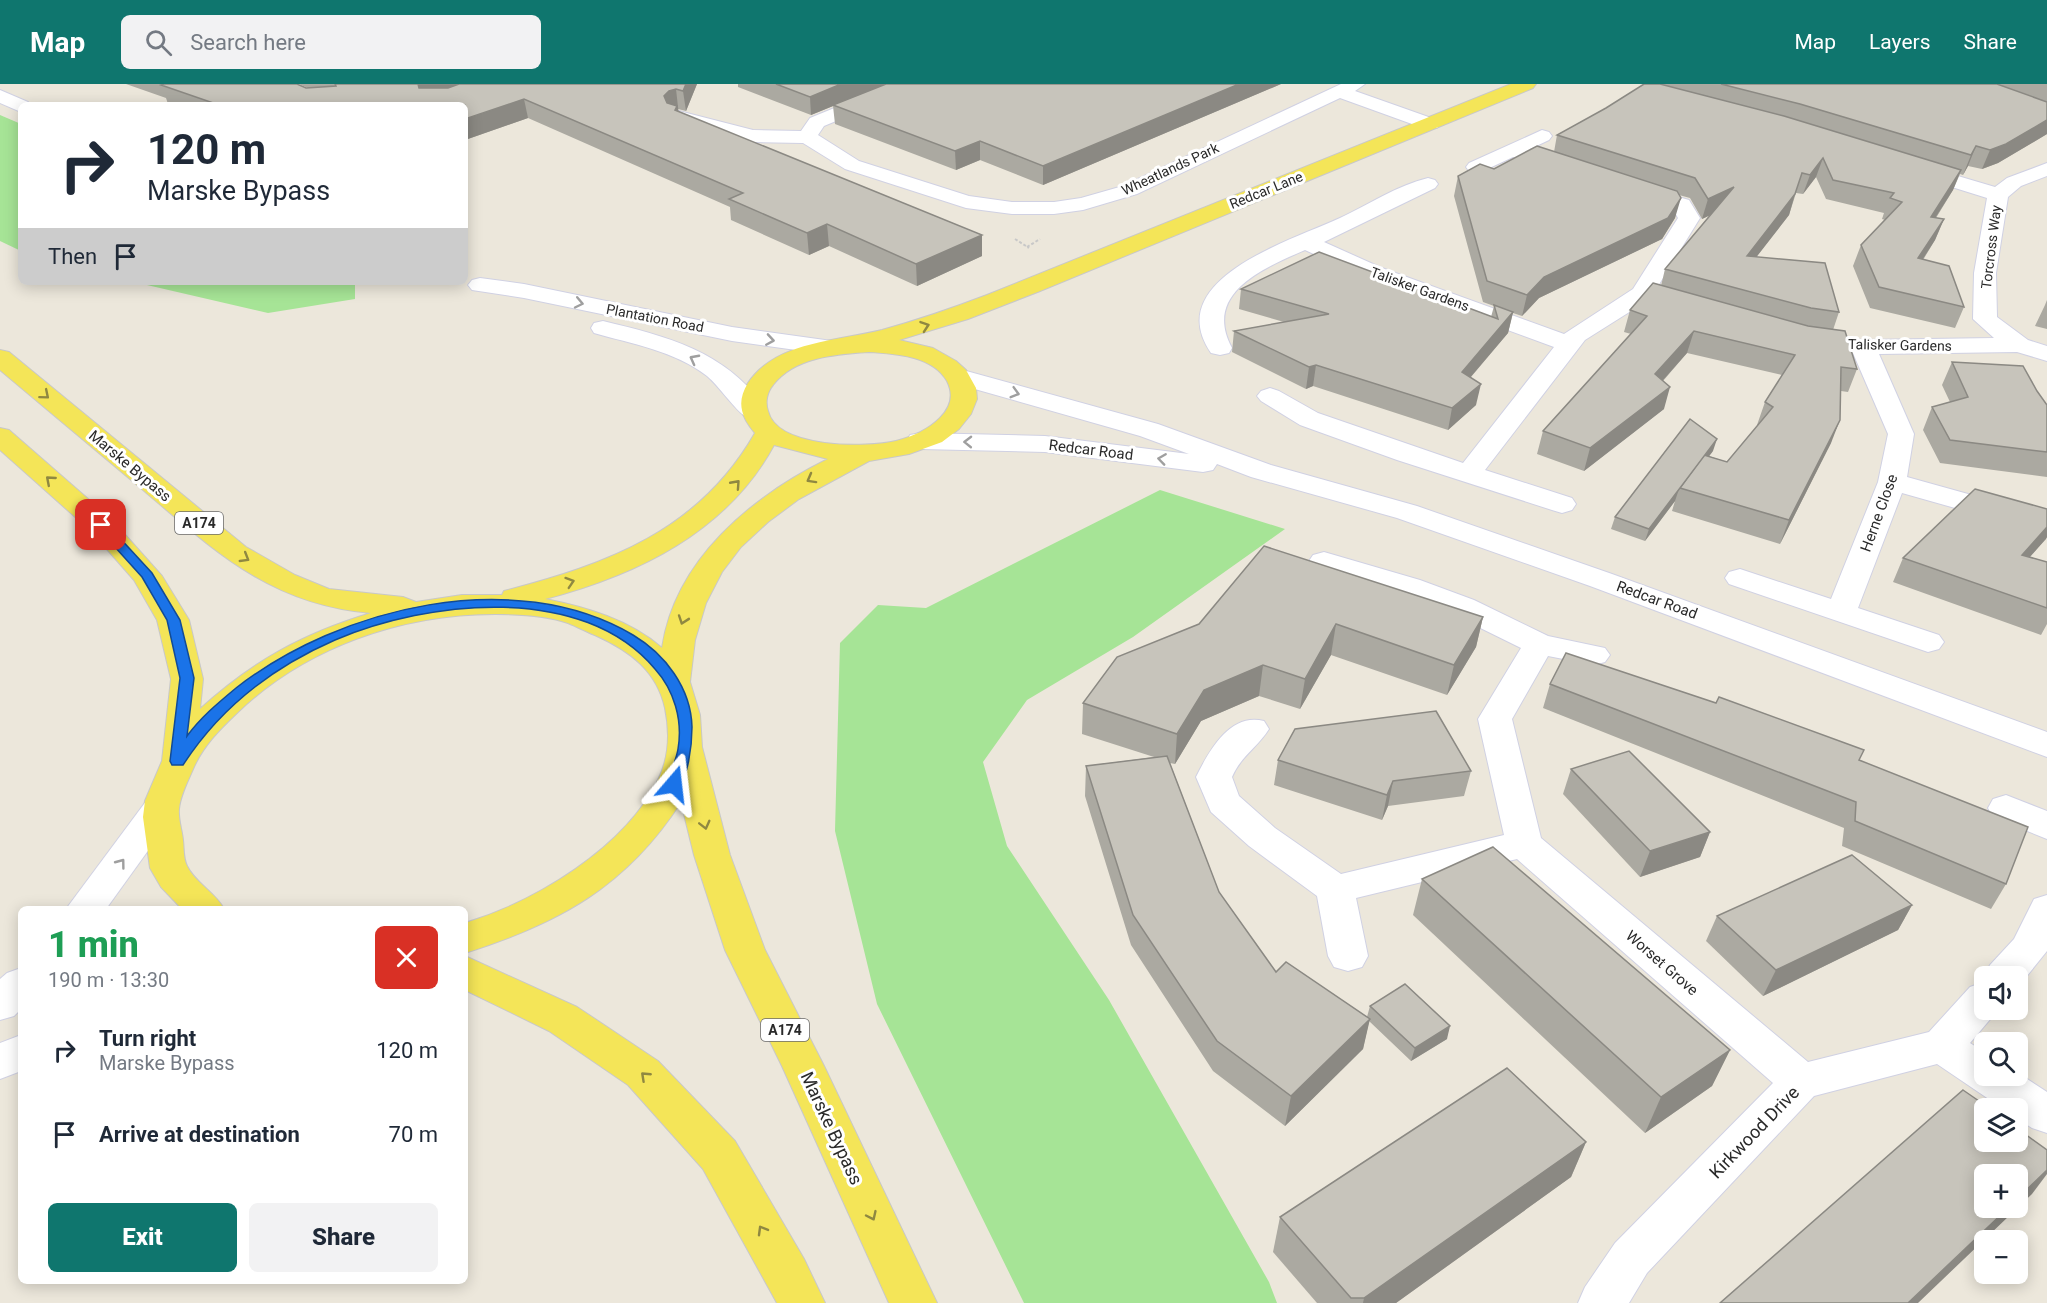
<!DOCTYPE html>
<meta charset="utf-8">
<style>
:root{--surface:#fff;--page:#f2f2f3;--text:#1f2937;--muted:#747a83;--accent:#0f766e}
body{margin:0;font-family:Roboto,sans-serif;background:var(--page);color:var(--text);height:100vh;display:flex;flex-direction:column;font-size:22px;white-space:nowrap}
*{box-sizing:border-box;margin:0}
p{font-size:20px;color:var(--muted)}
.icon{flex:none;width:33px;height:33px;fill:none;stroke:currentColor;stroke-width:2;stroke-linecap:round;stroke-linejoin:round}
.map{position:relative;flex:1;overflow:hidden}
.panel{position:absolute;left:18px;top:822px;width:450px;height:378px;display:flex;flex-direction:column;background:var(--surface);border-radius:9px;box-shadow:0 3px 15px #0003}
.panel>*{flex:none}
.guide{position:absolute;left:18px;top:18px;width:450px;height:183px;border-radius:9px;box-shadow:0 3px 15px #0003;background:#fff;color:var(--text);overflow:hidden}
.tools{position:absolute;left:1974px;top:882px;display:grid;gap:12px}
.tools a{display:grid;place-items:center;width:54px;height:54px;border-radius:9px;background:var(--surface);box-shadow:0 3px 15px #0003;font-size:30px}
.pin{position:absolute;display:grid;place-items:center;width:51px;height:51px;color:#fff;margin:-26px;border-radius:12px;box-shadow:0 3px 9px #0006}
.me{position:absolute;width:66px;margin:-33px;rotate:17deg;stroke-linejoin:round;filter:drop-shadow(0 0 4px #0008)}
.turn{display:flex;align-items:center;gap:21px;height:126px;padding:0 30px;font-size:27px}
.turn .icon{width:78px;height:78px;stroke-width:2.5}
.turn b{display:block;font-size:42px;line-height:51px}
.then{display:flex;align-items:center;height:57px;padding:0 30px;background:#0003;gap:12px;font-size:22px}
.round{display:grid;place-items:center;flex:none;width:63px;height:63px;border-radius:9px;background:var(--page)}
.overview{display:flex;align-items:center;justify-content:space-between;height:102px;padding:0 30px}
h1{font-size:36px;font-weight:800;line-height:45px;color:#1e9e55}
.action{display:flex;gap:12px;margin-top:auto;padding:12px 30px}
.action a{flex:1;height:69px;border-radius:9px;background:var(--accent);color:#fff;font-size:24px;font-weight:800;line-height:69px;text-align:center}
.action a+a{background:var(--page);color:var(--text)}
ul{padding:0;list-style:none}
li{display:flex;align-items:center;gap:18px;height:84px;padding:0 30px}
li div{flex:1}
li b{display:block;font-size:22px}
li em{font-style:normal}
header{display:flex;align-items:center;gap:36px;box-sizing:border-box;height:84px;padding:0 30px;background:var(--accent);color:#fff}
header strong{font-size:28px}
nav{display:flex;gap:33px;margin-inline-start:auto;font-size:21px}
.search{width:420px;height:54px;background:var(--page);display:flex;align-items:center;gap:15px;box-sizing:border-box;padding:0 21px;border-radius:9px;color:var(--muted);font-size:22px}
.map>svg:first-child{display:block}
.green{fill:#a6e496}
.lines{fill:none;stroke-linecap:round;stroke-linejoin:round}
.minor-casing{stroke:#d0d1e3;stroke-width:2}
.major-casing{stroke:#c8c8c8;stroke-width:2}
.path{stroke:#c8c8c8;stroke-width:2;stroke-dasharray:3 2;stroke-linecap:butt}
.minor{fill:#fff;fill-rule:evenodd}
.major{fill:#f4e558;fill-rule:evenodd}
.wall{fill:#aba9a1}
.shaded-wall{fill:#8b8983}
.building{fill:#c7c4bb;stroke:#8b8983;stroke-width:1.5}
.oneway{stroke:#9f9f9f}
.oneway2{stroke:#8f8841}
.route{fill:#1a73e8;stroke:#114b97;stroke-width:1.5}
.labels{text-anchor:middle;dominant-baseline:central;stroke-width:6;stroke-linejoin:round;paint-order:stroke}
.far-street-label{font-size:14px;fill:#2a2a2a;stroke:#fff}
.shield{fill:#fff;stroke:#6a6a6a;stroke-width:1.5}
.shield-label{font-size:14px;font-weight:bold;fill:#2a2a2a}
.street-label{font-size:15px;fill:#2a2a2a;stroke:#fff}
.near-street-label{font-size:18px;fill:#2a2a2a;stroke:#fff}
</style>
<header>
<strong>Map</strong>
<div class="search"><svg class="icon" aria-label="search" viewBox="0 0 24 24"><circle cx="10" cy="10" r="6"/><path d="M15 15l6 6"/></svg>Search here</div>
<nav><a>Map</a><a>Layers</a><a>Share</a></nav>
</header>
<div class="map">
<svg width="2047" height="1219" viewBox="0 0 2047 1219">
<rect width="100%" height="100%" fill="#ece7db"/>
<g class="green">
<path d="M0,31L21,40V167L0,157Z"/>
<path d="M134,198H355V215L268,229Z"/>
<path d="M1160,406L1285,445L1133,553L1027,616L983,678L1007,762L1109,916L1269,1198L1277,1219H1024L877,920L835,747L840,559L878,521L926,524Z"/>
</g>
<g class="lines">
<defs>
<g id="minor">
<path d="M893,0H918L915,4L824,42L818,51L859,77L969,112L1012,118H1054L1081,114L1123,102L1341,0H1365L1355,7L1437,36L1440,40L1437,44H1423L1340,14L1137,110L1083,126L1054,130H1012L966,124L845,85L803,59L753,58L672,37L669,33L672,29L679,27L753,46L801,47L810,34Z"/>
<path d="M0,6L28,18L30,21H21V28L0,19Z"/>
<path d="M1542,46L1549,48L1552,52L1549,56L1530,65L1572,80L1575,84L1572,88H1558L1513,73L1483,87H1469L1466,83L1469,79Z"/>
<path d="M1914,79L1995,103L2007,94L2047,79V92L2021,102L2008,113L1996,189L1997,233L2028,256L2047,262V277L2017,268L1879,270L1914,350L1907,393L2047,432V450L1902,409L1858,524L1939,551L1944,558L1939,565L1928,568L1729,500L1725,494L1729,488L1740,485L1831,515L1878,398L1888,350L1853,269L1797,261L1794,256L1797,251L1806,249L1863,256L1994,254L1973,235L1974,189L1987,114L1907,89L1904,85L1907,81Z"/>
<path d="M1428,94L1435,96L1438,100L1435,104L1324,158L1382,184L1564,250L1633,205L1678,134L1673,125L1629,111L1626,107L1629,103L1636,101L1689,116L1700,134L1650,215L1585,256L1485,386L1572,414L1576,420L1572,426L1562,429L1552,426L1397,376L1300,341L1261,317L1257,312L1261,307L1270,304L1279,307L1318,329L1463,379L1554,263L1366,194L1305,166C1264,184 1202,209 1232,264L1229,269L1220,271L1211,269C1160,195 1293,156 1340,134C1368,121 1398,101 1428,94Z"/>
<path d="M480,194L524,200L732,243L832,257L841,259L844,264L841,269L832,271L732,257L524,214L472,206L468,201L472,196Z"/>
<path d="M603,237C669,253 726,267 767,326L763,332C757,333 751,335 745,332C736,327 718,301 707,292C675,267 632,260 594,249L591,244L594,239Z"/>
<path d="M959,285L1158,340L1271,381L1417,422L1612,490L2047,648V673L1590,502L1397,434L1251,393L1217,380L1213,386L1203,388L1045,368L920,365L910,363L907,357L910,351L920,349L1045,352L1189,370L1140,352L950,298L946,293L950,288Z"/>
<path d="M1324,468L1420,496L1474,516L1548,552L1605,564L1610,571L1605,578L1594,581L1548,572L1512,635L1541,754L1808,978L1929,948L1970,903L1984,898V926H1998L1970,959L1984,968V992H2018V989L2047,1008V1049L2032,1044L2018,1035V1024H2002L1937,980L1814,1012L1647,1189L1629,1219H1578L1585,1203L1615,1159L1773,999L1517,775L1356,814L1368,872L1362,883L1348,887L1334,883L1328,872L1317,812L1249,762L1211,728L1196,693C1209,667 1230,628 1264,637L1269,645C1257,664 1241,672 1232,693L1239,712L1275,744L1341,790L1504,751L1478,635L1521,564L1452,530L1398,510L1313,483L1309,477L1313,471Z"/>
<path d="M2006,711L2047,727V755L1993,733L1988,724L1993,715Z"/>
<path d="M160,712L173,716L178,725L106,825H66L147,716Z"/>
<path d="M2047,811V867L2018,903V892L1984,893L1990,881L2014,855L2034,815Z"/>
<path d="M21,884V925L14,932L0,936V895L7,889Z"/>
<path d="M21,951V987L0,995V959Z"/>
</g>
<g id="major">
<path d="M1511,0H1536L1533,4L1040,207L968,235L899,256L933,264L956,277L966,286L976,304L977,315L971,330L959,345L942,358L909,370L869,377L799,415L768,438L741,463L722,488L706,519L695,556L690,598L700,631L702,663L730,771L765,866L824,982L937,1219H889L782,982L725,866L694,771L681,718C626,803 559,839 465,869V839C535,818 625,764 658,696C669,674 670,648 665,624C657,587 630,567 597,552C587,548 578,543 568,539C545,531 519,530 495,530C402,530 306,563 238,628C219,646 203,662 193,685C188,697 180,712 179,725C178,735 182,746 183,756C184,764 183,774 187,782C195,799 215,808 224,825H182L161,803L150,784L143,733L145,717L162,677L171,595L157,536L134,496L91,447L0,366V344L9,346L111,435L162,492L189,536L203,595L200,625C253,577 302,550 371,529C267,520 212,464 136,400C91,362 45,324 0,286V266L9,268L246,463L295,491L329,505L403,513L416,518L462,511H502L504,507C608,480 699,447 755,349C741,333 736,318 748,299C776,257 838,257 882,246C918,236 953,224 987,211ZM869,268C895,270 932,271 947,297C954,311 951,323 940,334C929,345 912,353 896,357C867,364 777,365 768,327C765,318 767,308 773,301C794,273 837,270 869,268ZM774,361L828,375C753,412 675,475 662,564C630,536 586,523 545,515C637,491 727,448 774,361Z"/>
<path d="M465,872L577,923L658,977L735,1057L804,1175L825,1219H777L703,1085L628,1001L549,947L465,906Z"/>
</g>
</defs>
<use href="#minor" class="minor-casing"/>
<use href="#major" class="major-casing"/>
<g class="path">
<path d="M1015,155L1029,164"/>
<path d="M1027,163L1040,155"/>
</g>
<use href="#minor" class="minor"/>
<use href="#major" class="major"/>
</g>
<g class="wall">
<path d="M126,0H297L306,4H308L299,0H697L686,27L678,25V28L982,151V172L917,202L829,162L809,171L731,136L730,123L528,34L465,56V21H170L168,20L166,14Z"/>
<path d="M738,0H1281L1043,101L980,76L956,86L835,40L833,22L811,31L738,3Z"/>
<path d="M1662,0H2047V50L1998,79L1982,85L1968,82L1963,91L1960,90L1953,106L1936,134L1944,135L1935,156L1923,176L1964,223L1955,244L1870,224L1853,182L1861,161L1885,136L1882,135L1884,129L1826,115L1816,93L1803,110L1796,109L1789,131L1756,173L1839,228L1833,246L1857,285L1848,308L1841,307L1831,359L1780,460L1672,427L1675,417L1645,457L1611,445L1615,433L1713,367L1709,372L1727,378L1758,341H1757L1765,318L1782,291L1687,269L1663,297L1664,325L1584,387L1537,370L1543,347L1631,250L1624,248L1630,226L1661,202L1665,185L1710,131L1702,135L1690,114L1679,111L1675,134L1662,155L1539,214L1522,232L1513,229L1508,249L1471,293L1476,321L1448,346L1313,302L1306,305L1232,268L1234,247L1284,238L1239,225L1241,205L1491,233L1494,222L1483,218L1454,112L1458,92L1494,85L1554,68L1557,51Z"/>
<path d="M2047,216V245L2035,242L2045,221Z"/>
<path d="M1952,278L2037,307L2047,321V393L1940,379L1923,346L1932,323L1950,318L1942,301Z"/>
<path d="M2047,425V453L2030,473L2047,478V540L2041,551L1893,498L1903,474Z"/>
<path d="M1483,533L1476,563L1447,611L1331,571L1300,625L1259,612L1201,637L1175,680L1170,679L1219,808L1276,888L1367,933L1370,922L1447,955L1411,977L1369,937L1363,965L1285,1042L1213,987L1131,861L1085,712L1086,682L1154,673L1082,650L1083,619L1199,540Z"/>
<path d="M1550,600L1860,676L2006,800L1991,825L1842,762L1844,744L1543,624Z"/>
<path d="M1278,676L1471,687L1464,712L1388,722L1382,736L1274,701Z"/>
<path d="M1571,685L1710,748L1700,773L1640,793L1563,710Z"/>
<path d="M1422,795L1730,966L1712,1002L1645,1049L1413,831Z"/>
<path d="M1912,821L1898,846L1763,912L1706,857L1717,832Z"/>
<path d="M1586,1058L1571,1093L1396,1219H1317L1273,1168L1280,1133Z"/>
</g>
<g class="shaded-wall">
<path d="M418,0H472L422,20Z"/>
<path d="M686,0H697L686,27L683,7Z"/>
<path d="M841,0H887L811,31L810,13Z"/>
<path d="M1239,0H1281L1043,101V82Z"/>
<path d="M676,5L680,41L671,27L664,12L669,7Z"/>
<path d="M524,15L528,34L465,56V35Z"/>
<path d="M2047,36V50L1998,79L1982,85L1990,66Z"/>
<path d="M980,57V76L956,86L955,67Z"/>
<path d="M1976,62L1968,82L1963,91L1971,71Z"/>
<path d="M1823,74L1816,93L1803,110L1810,91Z"/>
<path d="M1961,86L1953,106L1923,153L1931,133Z"/>
<path d="M1734,103L1728,123L1702,135L1708,115Z"/>
<path d="M1795,110L1789,131L1741,193L1747,172Z"/>
<path d="M1681,114L1675,134L1662,155L1539,214L1522,232L1527,211L1544,193Z"/>
<path d="M1944,135L1935,156L1910,195L1918,174Z"/>
<path d="M827,140L829,162L809,171L807,149Z"/>
<path d="M982,151V172L917,202L916,180Z"/>
<path d="M1513,228L1508,249L1457,309L1462,288Z"/>
<path d="M1694,247L1687,269L1648,313L1655,290Z"/>
<path d="M1316,281L1313,302L1306,305L1309,283Z"/>
<path d="M1481,300L1476,321L1448,346L1452,324Z"/>
<path d="M1670,303L1664,325L1584,387L1590,364Z"/>
<path d="M1840,336L1831,359L1780,460L1789,436Z"/>
<path d="M1717,355L1713,367L1684,405L1680,404Z"/>
<path d="M1679,405L1675,417L1645,457L1649,445Z"/>
<path d="M2047,443V453L2046,455L2010,495L2022,471Z"/>
<path d="M1483,533L1476,563L1447,611L1454,581Z"/>
<path d="M1336,540L1331,571L1300,625L1305,595Z"/>
<path d="M1263,581L1259,612L1201,637L1175,680L1177,650L1204,606Z"/>
<path d="M1393,697L1388,722L1382,736L1387,711Z"/>
<path d="M1710,748L1700,773L1640,793L1650,767Z"/>
<path d="M1912,821L1898,846L1763,912L1776,886Z"/>
<path d="M1370,935L1363,965L1285,1042L1291,1012Z"/>
<path d="M1450,942L1447,955L1411,977L1415,964Z"/>
<path d="M1730,966L1712,1002L1645,1049L1661,1013Z"/>
<path d="M1586,1058L1571,1093L1396,1219H1363L1364,1214Z"/>
<path d="M2047,1086V1090L2032,1110L1918,1219H1908L2008,1124H2018V1114Z"/>
</g>
<g class="building">
<path d="M164,0H297L306,4L336,2L335,0H418L419,4H448L459,0H686L683,7L676,5L669,7L664,12L667,19L677,22L675,26L982,151L916,180L827,140L807,149L729,115L743,109L524,15L465,35V21H219L161,1Z"/>
<path d="M776,0H841L810,13Z"/>
<path d="M886,0H1239L1043,82L980,57L955,67L833,21Z"/>
<path d="M1644,0H1660L1784,32L1961,86L1931,133L1944,135L1918,174L1949,182L1964,223L1879,203L1861,161L1902,118L1890,114L1894,109L1833,96L1823,74L1810,91L1802,89L1795,110L1747,172L1825,179L1839,228L1811,224L1665,185L1734,103L1708,115L1695,94L1557,51L1606,24Z"/>
<path d="M1721,0H1997L2047,18V36L2006,60L1990,66L1976,62L1971,71L1800,20Z"/>
<path d="M1537,62L1677,107L1681,114L1668,134L1544,193L1527,211L1487,197L1458,92L1480,80L1494,85Z"/>
<path d="M1319,168L1498,235L1494,221L1513,228L1462,288L1481,300L1452,324L1316,281L1309,283L1234,247L1329,230L1241,205Z"/>
<path d="M1653,199L1808,242L1845,247L1857,285L1841,283L1840,336L1789,436L1680,404L1704,371L1727,378L1773,323L1765,318L1795,271L1694,247L1655,290L1670,303L1590,364L1543,347L1647,232L1630,226Z"/>
<path d="M1952,278L2023,282L2037,307L2047,321V368L1950,356L1932,323L1968,313Z"/>
<path d="M1690,335L1717,355L1649,445L1615,433Z"/>
<path d="M1975,405L2047,425V443L2022,471L2047,478V524L1903,474Z"/>
<path d="M1264,462L1483,533L1454,581L1336,540L1305,595L1263,581L1204,606L1177,650L1083,619L1117,573L1199,540Z"/>
<path d="M1566,569L1716,619L1719,613L1864,666L1859,676L2028,743L2006,800L1855,737L1856,718L1550,600Z"/>
<path d="M1436,627L1471,687L1393,697L1387,711L1278,676L1295,645Z"/>
<path d="M1629,667L1710,748L1650,767L1571,685Z"/>
<path d="M1167,672L1219,808L1276,888L1286,878L1370,935L1291,1012L1217,957L1133,831L1086,682Z"/>
<path d="M1493,763L1730,966L1661,1013L1422,795Z"/>
<path d="M1852,771L1912,821L1776,886L1717,832Z"/>
<path d="M1405,900L1450,942L1415,964L1370,922Z"/>
<path d="M1507,984L1586,1058L1364,1214H1351L1280,1133Z"/>
<path d="M1963,1006L1989,1024H1984V1058H2018V1045L2047,1066V1086L2018,1114V1090H1984V1124H2008L1908,1219H1720Z"/>
</g>
<defs><path id="oneway-chevron" d="M-2-3.5L2.5 0L-2 3.5" fill="none" stroke-width="1.6" stroke-linecap="round" stroke-linejoin="round" transform="scale(1.5)"/></defs>
<g class="oneway">
<use href="#oneway-chevron" transform="translate(579 219) rotate(12)"/>
<use href="#oneway-chevron" transform="translate(770 256) rotate(9)"/>
<use href="#oneway-chevron" transform="translate(694 275) rotate(-152)"/>
<use href="#oneway-chevron" transform="translate(1015 309) rotate(16)"/>
<use href="#oneway-chevron" transform="translate(968 358) rotate(-179)"/>
<use href="#oneway-chevron" transform="translate(1162 375) rotate(-172)"/>
<use href="#oneway-chevron" transform="translate(121 779) rotate(-53)"/>
</g>
<g class="oneway2">
<use href="#oneway-chevron" transform="translate(925 242) rotate(-19)"/>
<use href="#oneway-chevron" transform="translate(45 311) rotate(40)"/>
<use href="#oneway-chevron" transform="translate(811 395) rotate(151)"/>
<use href="#oneway-chevron" transform="translate(50 396) rotate(-139)"/>
<use href="#oneway-chevron" transform="translate(736 400) rotate(-48)"/>
<use href="#oneway-chevron" transform="translate(245 474) rotate(31)"/>
<use href="#oneway-chevron" transform="translate(570 498) rotate(-18)"/>
<use href="#oneway-chevron" transform="translate(683 536) rotate(109)"/>
<use href="#oneway-chevron" transform="translate(705 741) rotate(76)"/>
<use href="#oneway-chevron" transform="translate(645 992) rotate(-137)"/>
<use href="#oneway-chevron" transform="translate(872 1132) rotate(65)"/>
<use href="#oneway-chevron" transform="translate(762 1146) rotate(-120)"/>
</g>
<path class="route" d="M101,437L105,438L152,489L180,536L194,594L187,652C201,633 218,619 236,604C340,523 514,481 633,551C665,570 691,604 692,643C692,656 689,700 674,705L667,700C670,688 676,677 678,665C683,636 674,606 655,585C583,499 429,516 335,556C273,583 220,624 183,681H172L170,677L180,594L167,536L142,493L95,441Z"/>
<g class="labels">
<g class="far-street-label">
<text transform="translate(1170 85) rotate(-25)">Wheatlands Park</text>
<text transform="translate(1266 106) rotate(-22)">Redcar Lane</text>
<text transform="translate(1991 163) rotate(-83)">Torcross Way</text>
<text transform="translate(1420 205) rotate(20)">Talisker Gardens</text>
<text transform="translate(655 234) rotate(11)">Plantation Road</text>
<text transform="translate(1900 261) rotate(1)">Talisker Gardens</text>
</g>
<g class="shield">
<rect x="175" y="428" width="48" height="22" rx="4.5"/>
<rect x="761" y="935" width="48" height="22" rx="4.5"/>
</g>
<g class="shield-label">
<text x="199" y="439">A174</text>
<text x="785" y="946">A174</text>
</g>
<g class="street-label">
<text transform="translate(1091 366) rotate(7)">Redcar Road</text>
<text transform="translate(130 382) rotate(40)">Marske Bypass</text>
<text transform="translate(1879 429) rotate(-70)">Herne Close</text>
<text transform="translate(1657 516) rotate(20)">Redcar Road</text>
<text transform="translate(1662 879) rotate(41)">Worset Grove</text>
</g>
<g class="near-street-label">
<text transform="translate(832 1044) rotate(65)">Marske Bypass</text>
<text transform="translate(1754 1048) rotate(-46)">Kirkwood Drive</text>
</g>
</g>
</svg>
<div class="tools">
<a><svg class="icon" aria-label="sound" viewBox="0 0 24 24"><path d="M4 9h4l5-4v14l-5-4H4zM17 9q2 3 0 6"/></svg></a>
<a><svg class="icon" aria-label="search" viewBox="0 0 24 24"><circle cx="10" cy="10" r="6"/><path d="M15 15l6 6"/></svg></a>
<a><svg class="icon" aria-label="layers" viewBox="0 0 24 24"><path d="M12 4l9 5-9 5-9-5zM3 14l9 5 9-5"/></svg></a>
<a>+</a>
<a>−</a>
</div>
<div class="pin" style="left:101px;top:441px;background:#d93025"><svg class="icon" aria-label="arrive" viewBox="0 0 24 24"><path d="M6 21V4h12l-3 4 3 4H6"/></svg></div>
<svg class="me" style="left:674px;top:700px" viewBox="-20 -20 40 40"><path d="M0-17L14 15 0 8-14 15z" fill="#1a73e8" stroke="#fff" stroke-width="4"/></svg>
<div class="guide">
<div class="turn"><svg class="icon" aria-label="right" viewBox="0 0 24 24"><path d="M7 20v-9h11M14 6l5 5-5 5"/></svg><div><b>120 m</b>Marske Bypass</div></div>
<div class="then">Then<svg class="icon" aria-label="arrive" viewBox="0 0 24 24"><path d="M6 21V4h12l-3 4 3 4H6"/></svg></div>
</div>
<section class="panel">
<div class="overview"><div><h1>1 min</h1><p>190 m · 13:30</p></div><a class="round" style="background:#d93025;color:#fff"><svg class="icon" aria-label="close" viewBox="0 0 24 24"><path d="M6 6l12 12M18 6L6 18"/></svg></a></div>
<ul>
<li><svg class="icon" aria-label="right" viewBox="0 0 24 24"><path d="M7 20v-9h11M14 6l5 5-5 5"/></svg><div><b>Turn right</b><p>Marske Bypass</p></div><em>120 m</em></li>
<li><svg class="icon" aria-label="arrive" viewBox="0 0 24 24"><path d="M6 21V4h12l-3 4 3 4H6"/></svg><div><b>Arrive at destination</b></div><em>70 m</em></li>
</ul>
<div class="action"><a>Exit</a><a>Share</a></div>
</section>
</div>
